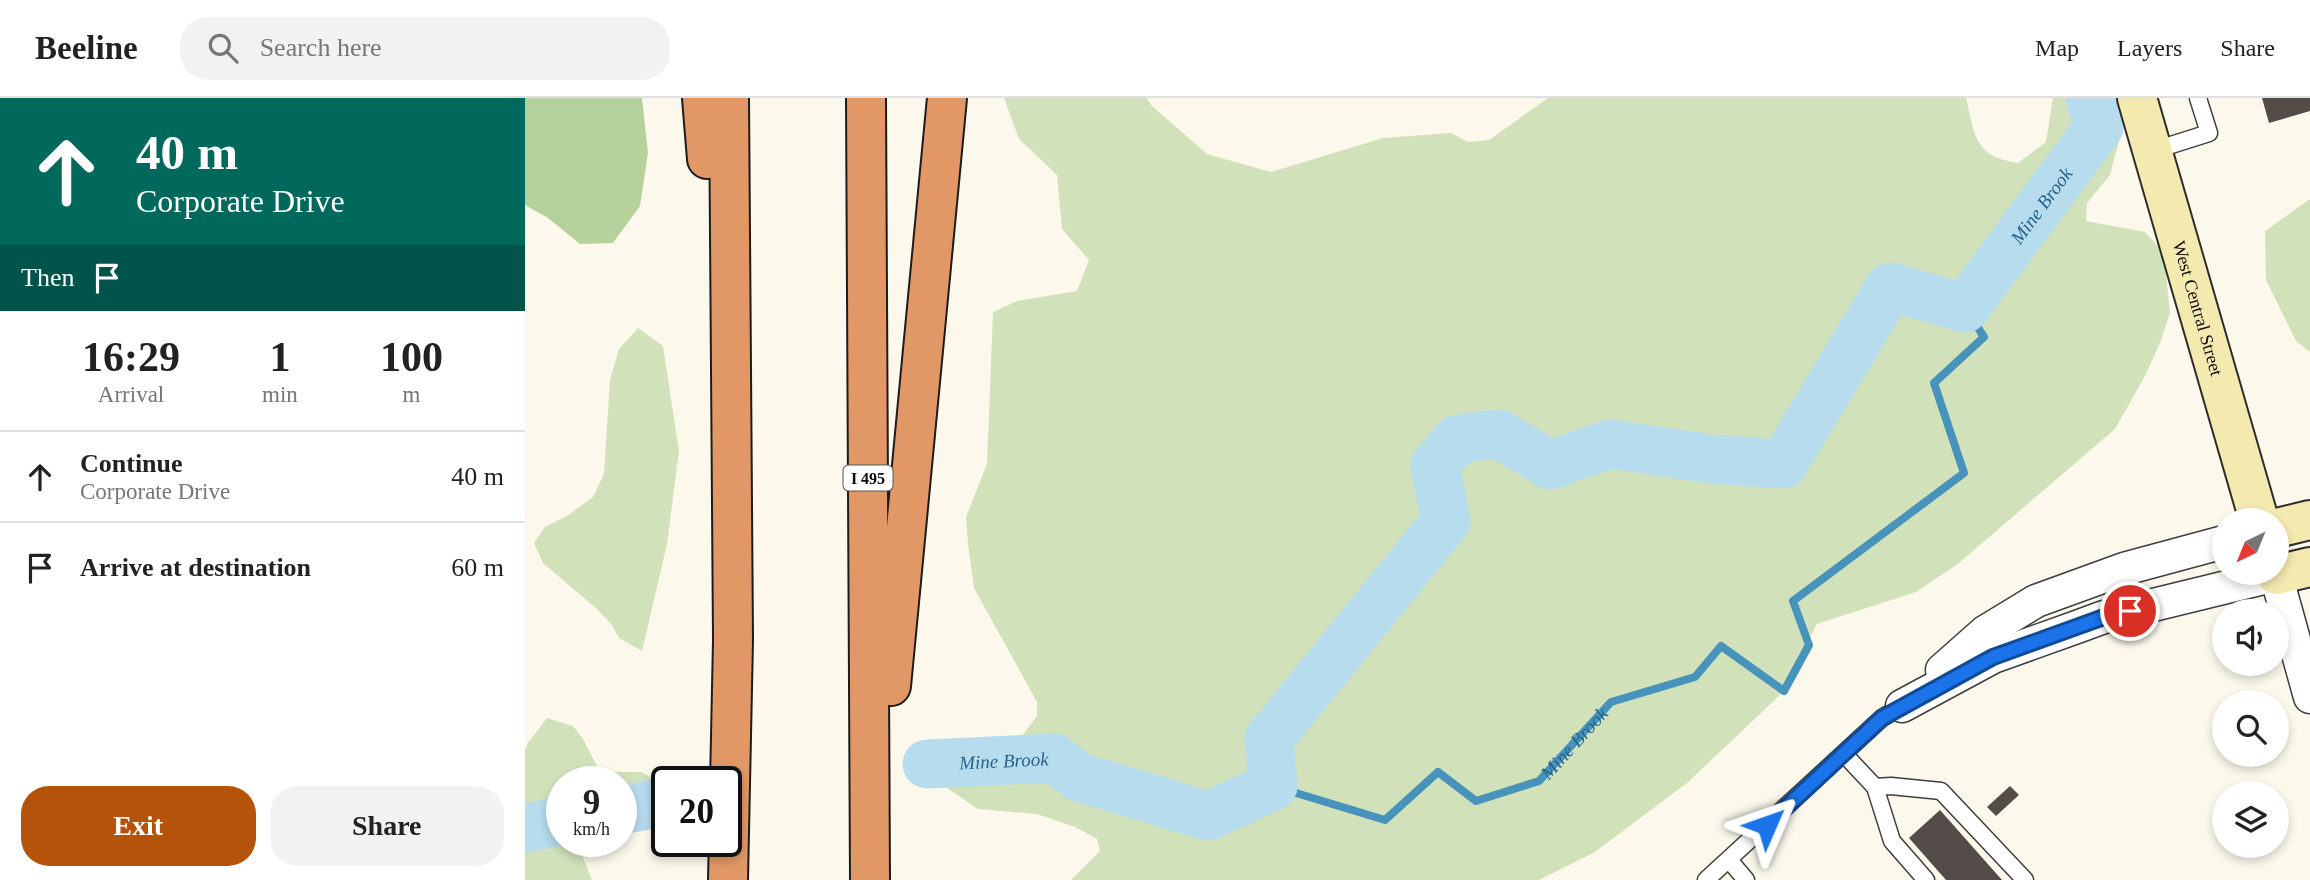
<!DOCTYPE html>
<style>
:root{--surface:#fff;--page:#f2f2f2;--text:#222;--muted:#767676;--line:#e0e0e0;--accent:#b45309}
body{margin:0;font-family:Georgia,serif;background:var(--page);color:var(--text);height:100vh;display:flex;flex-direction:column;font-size:26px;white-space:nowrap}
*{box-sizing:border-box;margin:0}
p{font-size:23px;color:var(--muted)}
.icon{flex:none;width:38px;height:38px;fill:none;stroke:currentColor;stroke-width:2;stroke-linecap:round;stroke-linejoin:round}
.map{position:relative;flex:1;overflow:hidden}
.side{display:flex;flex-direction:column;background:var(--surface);width:525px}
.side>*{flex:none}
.top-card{background:#00695c;color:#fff;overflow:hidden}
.needle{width:46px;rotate:223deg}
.buttons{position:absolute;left:1687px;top:410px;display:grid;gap:14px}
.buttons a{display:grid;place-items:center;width:77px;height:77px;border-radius:50%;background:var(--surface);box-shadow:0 4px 10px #0003;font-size:35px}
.speed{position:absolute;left:21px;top:668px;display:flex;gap:14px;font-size:35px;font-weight:700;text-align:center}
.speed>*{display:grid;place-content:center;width:91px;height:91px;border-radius:50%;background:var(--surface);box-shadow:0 4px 10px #0003;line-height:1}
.speed small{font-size:18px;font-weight:400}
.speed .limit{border:4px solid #111;border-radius:10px;background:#fff;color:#111}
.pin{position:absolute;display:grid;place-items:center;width:60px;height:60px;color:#fff;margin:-30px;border:4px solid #fff;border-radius:50%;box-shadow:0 2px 7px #0007}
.me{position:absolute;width:77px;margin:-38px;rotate:47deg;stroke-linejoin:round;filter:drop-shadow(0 0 5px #0008)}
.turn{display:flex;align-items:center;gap:24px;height:147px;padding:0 21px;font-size:32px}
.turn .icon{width:91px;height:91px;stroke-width:2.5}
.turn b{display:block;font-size:49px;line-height:60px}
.then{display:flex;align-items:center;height:66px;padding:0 21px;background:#0003;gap:14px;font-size:26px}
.eta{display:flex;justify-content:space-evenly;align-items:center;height:119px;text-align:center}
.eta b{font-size:42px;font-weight:600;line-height:49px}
.action{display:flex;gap:14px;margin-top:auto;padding:14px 21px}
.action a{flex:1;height:80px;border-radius:28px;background:var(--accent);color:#fff;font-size:28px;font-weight:600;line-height:80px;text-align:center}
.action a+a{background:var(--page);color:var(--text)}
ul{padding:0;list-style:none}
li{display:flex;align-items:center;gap:21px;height:91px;padding:0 21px;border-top:2px solid var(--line)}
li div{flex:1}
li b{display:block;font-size:26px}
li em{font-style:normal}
header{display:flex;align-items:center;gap:42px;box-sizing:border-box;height:98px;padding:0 35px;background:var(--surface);border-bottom:2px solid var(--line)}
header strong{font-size:33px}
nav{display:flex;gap:38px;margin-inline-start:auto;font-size:24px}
.search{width:490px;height:63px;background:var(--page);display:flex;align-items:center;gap:18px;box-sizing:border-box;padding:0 24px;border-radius:28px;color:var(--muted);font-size:26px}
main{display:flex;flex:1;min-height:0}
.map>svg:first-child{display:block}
.green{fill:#d1e2bb}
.forest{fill:#b6d19c}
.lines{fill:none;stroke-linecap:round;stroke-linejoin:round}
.stream{stroke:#4893bb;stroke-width:8}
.river{stroke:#b7dced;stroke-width:49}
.building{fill:#534c49}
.lane-casing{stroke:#3e3e3e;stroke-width:19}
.street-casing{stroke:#3e3e3e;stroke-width:35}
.secondary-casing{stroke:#2d2d2d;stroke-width:42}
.highway-casing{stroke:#1c1c1c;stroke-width:42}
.lane{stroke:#fff;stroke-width:16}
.street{stroke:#fff;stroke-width:32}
.secondary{stroke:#f4e9af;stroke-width:38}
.highway{stroke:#e19866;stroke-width:38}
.route-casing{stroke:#114b97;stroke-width:18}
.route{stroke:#1a73e8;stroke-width:12}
.labels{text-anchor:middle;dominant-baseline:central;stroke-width:7;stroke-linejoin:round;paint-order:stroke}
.shield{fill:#fff;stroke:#545454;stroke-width:2}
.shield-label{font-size:16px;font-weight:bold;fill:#0b0b0b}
.street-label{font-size:18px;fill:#0b0b0b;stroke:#fff}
.water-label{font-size:19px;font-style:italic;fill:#26648c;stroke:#fff}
</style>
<header>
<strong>Beeline</strong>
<div class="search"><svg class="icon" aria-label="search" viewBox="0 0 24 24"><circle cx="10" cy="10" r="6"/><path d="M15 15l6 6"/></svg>Search here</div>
<nav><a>Map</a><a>Layers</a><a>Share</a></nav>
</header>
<main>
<section class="side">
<div class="top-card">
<div class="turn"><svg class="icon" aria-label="ahead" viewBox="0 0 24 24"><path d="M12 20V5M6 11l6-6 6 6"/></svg><div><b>40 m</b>Corporate Drive</div></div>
<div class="then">Then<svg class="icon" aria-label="arrive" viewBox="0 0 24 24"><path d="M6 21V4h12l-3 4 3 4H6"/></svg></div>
</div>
<div class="eta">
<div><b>16:29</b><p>Arrival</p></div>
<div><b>1</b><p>min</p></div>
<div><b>100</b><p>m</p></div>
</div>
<ul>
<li><svg class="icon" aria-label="ahead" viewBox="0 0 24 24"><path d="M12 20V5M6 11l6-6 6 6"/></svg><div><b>Continue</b><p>Corporate Drive</p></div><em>40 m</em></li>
<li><svg class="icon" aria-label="arrive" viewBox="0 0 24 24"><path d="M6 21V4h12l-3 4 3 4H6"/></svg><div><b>Arrive at destination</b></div><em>60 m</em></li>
</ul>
<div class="action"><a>Exit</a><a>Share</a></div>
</section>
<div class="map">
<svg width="1785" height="782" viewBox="0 0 1785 782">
<rect width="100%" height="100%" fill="#fcf9ec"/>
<g class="green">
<path d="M479,0H622L626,7L682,56L746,74L858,40L926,35L943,44L964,42L1023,0H1441C1450,38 1449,58 1493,65L1521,44L1528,0H1589L1593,12L1594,43L1585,77L1562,105L1561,123L1620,134L1639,155L1645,215L1635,245L1620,278L1590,331L1434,465L1391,494L1292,526L1255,597L1162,685L1070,754L1014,782H546L575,753L572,741L550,729L512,716L453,711L404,678L431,648L487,651L512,618V604L449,490L443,446L441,419L462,366L468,214L492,203L552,193L564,162L537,131L532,77L494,41Z"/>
<path d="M1785,101V254L1771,243L1741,182L1740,133Z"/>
<path d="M113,230L138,248L154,353L142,446L117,553L94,540L87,527L72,511L18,465L9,445L20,429L42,418L68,399L79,376L85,282L94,251Z"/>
<path d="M22,620L48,628L58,641L75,674H117L142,691L134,706L96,718V684H37V744H52L67,782H0V652L3,645Z"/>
</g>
<path class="forest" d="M0,0H117L123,55L115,108L88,145L55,146L23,120L0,107Z"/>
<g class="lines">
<path class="stream" id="s1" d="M748,688L860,722L913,674L951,703L1014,683L1086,604L1170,579L1196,548L1259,593L1284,547L1268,503L1439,375L1409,285L1459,239L1440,210"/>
<g class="river">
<path id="s2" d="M402,666L529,660L554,679L683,718L748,688L744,641L921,423L910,368L932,341L974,336L1025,367L1085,346L1186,361L1258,366L1365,189L1440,210L1574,29L1565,0"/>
<path d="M96,712L134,705"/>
<path d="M0,730L37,723"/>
</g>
</g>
<g class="building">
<path d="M1737,0H1785V13L1744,25Z"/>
<path d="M1485,688L1494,697L1471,718L1462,709Z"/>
<path d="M1415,712L1477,782H1421L1384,740Z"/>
</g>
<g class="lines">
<defs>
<g id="lane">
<path d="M1627,53L1684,35L1673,0"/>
<path d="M1319,656L1350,689L1367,743L1401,782"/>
<path d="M1350,689L1366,688L1416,693L1500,782"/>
<path d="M1204,762L1221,782"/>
<path d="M1181,782L1357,620L1377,608"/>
</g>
<g id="street">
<path d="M1417,572L1460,534L1511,503L1599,471L1699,444"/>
<path d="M1377,608L1468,559L1549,530L1579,519L1751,477L1785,599"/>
</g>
<g id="secondary">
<path id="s3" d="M1612,0L1734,422"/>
<path d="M1752,430L1785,422"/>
<path d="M1750,474L1751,477L1785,469"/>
</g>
<g id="highway">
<path d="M177,0L182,61"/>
<path d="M341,0L345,782"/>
<path d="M366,588L422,0"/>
<path d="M203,782L208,542L204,0"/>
</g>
</defs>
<use href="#lane" class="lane-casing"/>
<use href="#street" class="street-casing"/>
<use href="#secondary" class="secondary-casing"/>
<use href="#highway" class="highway-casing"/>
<use href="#lane" class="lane"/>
<use href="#street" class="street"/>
<use href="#secondary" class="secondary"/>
<use href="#highway" class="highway"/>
</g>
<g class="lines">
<defs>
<path id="route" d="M1242,727L1357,620L1468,559L1579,519L1605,513"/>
</defs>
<use href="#route" class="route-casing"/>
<use href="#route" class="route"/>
</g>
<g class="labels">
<rect class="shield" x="318.5" y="367.5" width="49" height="25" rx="5"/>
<g class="shield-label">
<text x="343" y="380">I 495</text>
</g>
<g class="street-label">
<text stroke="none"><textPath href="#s3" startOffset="219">West Central Street</textPath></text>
</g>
<g class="water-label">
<text stroke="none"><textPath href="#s2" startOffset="1536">Mine Brook</textPath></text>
<text stroke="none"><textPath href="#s1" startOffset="354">Mine Brook</textPath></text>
<text stroke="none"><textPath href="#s2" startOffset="77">Mine Brook</textPath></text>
</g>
</g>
</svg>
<div class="buttons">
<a><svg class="needle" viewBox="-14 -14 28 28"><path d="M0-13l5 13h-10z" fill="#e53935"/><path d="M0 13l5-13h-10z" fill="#767676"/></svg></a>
<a><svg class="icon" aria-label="sound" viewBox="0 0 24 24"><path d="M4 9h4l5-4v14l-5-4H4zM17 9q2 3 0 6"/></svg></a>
<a><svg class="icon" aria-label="search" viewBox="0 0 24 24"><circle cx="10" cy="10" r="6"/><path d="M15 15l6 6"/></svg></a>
<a><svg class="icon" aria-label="layers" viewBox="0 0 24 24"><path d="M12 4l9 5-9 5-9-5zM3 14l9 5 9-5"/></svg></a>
</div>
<div class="speed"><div>9<small>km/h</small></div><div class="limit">20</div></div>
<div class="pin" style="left:1605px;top:513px;background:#d93025"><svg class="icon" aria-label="arrive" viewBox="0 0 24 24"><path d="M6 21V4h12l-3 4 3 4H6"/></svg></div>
<svg class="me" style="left:1242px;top:727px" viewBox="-20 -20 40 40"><path d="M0-17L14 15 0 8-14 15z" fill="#1a73e8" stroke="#fff" stroke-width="4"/></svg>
</div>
</main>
